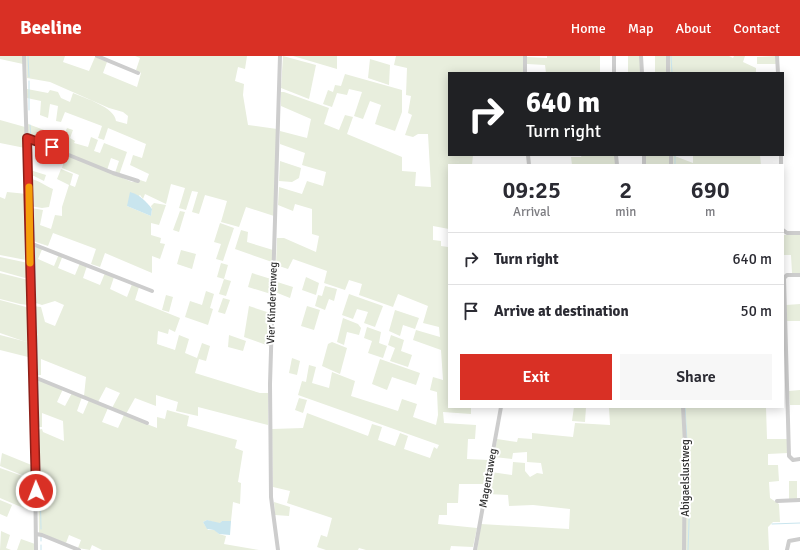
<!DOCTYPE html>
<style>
:root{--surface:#fff;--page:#f7f7f7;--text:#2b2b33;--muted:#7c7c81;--line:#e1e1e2;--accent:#d93025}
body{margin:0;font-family:Signika,sans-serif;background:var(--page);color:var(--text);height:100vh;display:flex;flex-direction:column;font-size:15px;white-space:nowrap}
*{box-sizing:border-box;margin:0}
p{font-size:13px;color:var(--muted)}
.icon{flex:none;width:22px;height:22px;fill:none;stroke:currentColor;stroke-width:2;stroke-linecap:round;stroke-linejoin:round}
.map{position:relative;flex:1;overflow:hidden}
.side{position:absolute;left:448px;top:108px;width:336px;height:244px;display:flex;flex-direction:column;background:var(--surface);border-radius:0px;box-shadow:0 2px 10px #0003}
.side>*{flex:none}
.banner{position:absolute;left:448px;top:16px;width:336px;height:84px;border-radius:0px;box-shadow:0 2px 10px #0003;background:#202124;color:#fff;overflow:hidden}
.pin{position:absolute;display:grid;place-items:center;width:34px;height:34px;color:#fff;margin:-17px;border-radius:8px;box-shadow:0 2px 6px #0006}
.me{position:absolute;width:44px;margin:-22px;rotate:359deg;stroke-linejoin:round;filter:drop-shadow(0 0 3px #0008)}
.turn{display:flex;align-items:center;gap:14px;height:84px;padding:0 12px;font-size:18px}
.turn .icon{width:52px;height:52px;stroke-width:2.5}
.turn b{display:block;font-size:28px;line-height:34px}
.eta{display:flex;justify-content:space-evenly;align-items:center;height:68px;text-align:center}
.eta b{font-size:24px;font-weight:600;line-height:28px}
.primary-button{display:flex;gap:8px;margin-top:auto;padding:8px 12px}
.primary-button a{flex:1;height:46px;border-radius:0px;background:var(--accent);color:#fff;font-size:16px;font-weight:600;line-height:46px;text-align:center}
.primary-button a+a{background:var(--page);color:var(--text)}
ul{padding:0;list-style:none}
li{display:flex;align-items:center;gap:12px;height:52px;padding:0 12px;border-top:1px solid var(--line)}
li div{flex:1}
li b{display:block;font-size:15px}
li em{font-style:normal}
header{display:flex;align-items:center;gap:24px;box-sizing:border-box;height:56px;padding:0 20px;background:var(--accent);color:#fff}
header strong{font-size:19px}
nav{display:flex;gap:22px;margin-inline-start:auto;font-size:14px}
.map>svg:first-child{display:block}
.green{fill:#e8eedd}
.water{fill:#c9e5ee}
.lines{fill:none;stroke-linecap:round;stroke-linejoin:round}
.stream{stroke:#c9e5ee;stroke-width:1}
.street{stroke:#cdcdcd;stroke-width:4}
.route-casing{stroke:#8d1f18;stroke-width:10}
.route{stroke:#d93025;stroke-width:7}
.slow{stroke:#f59e0b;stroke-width:7}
.labels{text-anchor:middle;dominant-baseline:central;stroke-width:4;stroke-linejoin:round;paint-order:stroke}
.street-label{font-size:11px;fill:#303030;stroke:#fff}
</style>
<header>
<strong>Beeline</strong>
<nav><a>Home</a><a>Map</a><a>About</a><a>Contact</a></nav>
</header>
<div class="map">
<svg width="800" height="494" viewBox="0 0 800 494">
<rect width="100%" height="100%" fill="#fff"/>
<g class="green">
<path d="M0,0H23V8L0,3Z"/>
<path d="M26,0H65L63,6L89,15L95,1L107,6L103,17L137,31L141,17L136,14L140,2L135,0H247L245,13L238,11L235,25L244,28L243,39L248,69L277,73L274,160L246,151L239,171L221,166L227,145L205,139L199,158L192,156L198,136L192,135L186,154L179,152L185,132L171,128L166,148L145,138L143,143L140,139L127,150L151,160L152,153L151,150L154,147L166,149L159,169L151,167V179L161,182L160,187L165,188L160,203L152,200V217L105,197L100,211L91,208L96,193L53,177L48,190L33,185L31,152L43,154L40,169L51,173L55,159L62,160V151L69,129L57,123L61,113L73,118L70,129L75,131L79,119L62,112L66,98L132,126H138L140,124L146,126L149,118L130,109L133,99L142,102L146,88L108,72L104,84L98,82L102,70L65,56L61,66L56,65L58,50L50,48L48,62L40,59L41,45L27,42V33L48,37L50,34L58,36L61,42L70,46L73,37C84,42 115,51 116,65L127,68L128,60L123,56L109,52L50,26L27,22Z"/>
<path d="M283,0L316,9L309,43L281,32Z"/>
<path d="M293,0H337V13Z"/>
<path d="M396,0H523V17H449V99H473L472,109H449V173L433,170V184L441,185V190L448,191L449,351H471V358L443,356L444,367L476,369L475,383H468L467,403L489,404L484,428H459L458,447H447V459H439L438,468L477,472L473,491L451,490L450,494H366L359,492L358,494H326L317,491L321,479L327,481L332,462L287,447L290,435L273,431L272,373L303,372L307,357L368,380L372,368L382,371L378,384L395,390L400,377L408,380L404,393L430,402L434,391L437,393L439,389L298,339L302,325L306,326L309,309L316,311L312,327L329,332L332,316L355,325L351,340L398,355L402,343L417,348L413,361L436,369L438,359L437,336L430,334L433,321L443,324L441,294L413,284L416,274L440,281L439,271L423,267L428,250L398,238L393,251L359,239L362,228L349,224L345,234L324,227L327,215L293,203L288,213L276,209L277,182H284L316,196L319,180L312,178V153L295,148L293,155L278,149L279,131L302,138L307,125L323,130L326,116L302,109L305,97L280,88V75L307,82L311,63L281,50V36H284L329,52L324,68L339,74L345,59L353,61L347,78L402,101V115L416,116L415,130L431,131L428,78H418L413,81L405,79L412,59L408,57L411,40L406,39L407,12L394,9Z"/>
<path d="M547,0H600V17H546L545,9L527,8V1L547,2Z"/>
<rect x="628" y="0" width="12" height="17"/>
<rect x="655" y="0" width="12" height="17"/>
<path d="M669,0H729L733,2L734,0H745L743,6L756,12V17H669Z"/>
<path d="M776,0V8H757V1Z"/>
<path d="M370,3L390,9L389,29L368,22Z"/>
<path d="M345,18L402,34V56L395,75L375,68L381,49L370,45L363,63L354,60L362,36L349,33L347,39L337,37L332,51L323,48L328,34L333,36L335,29L341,30Z"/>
<path d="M0,64L25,71V92L0,87Z"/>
<path d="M28,68L63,81L67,72L73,74L70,82L75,85L74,87L88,91L91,81L98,84L94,95L100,97L104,87L127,96L119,119L115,117L119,105L111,102L107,114L28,81Z"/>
<path d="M582,99H615V109H572L571,101H581Z"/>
<path d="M645,99H670V109H646Z"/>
<path d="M672,99L693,107V99H760L761,109H672Z"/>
<path d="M280,105L301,112L299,122L292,126L279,125Z"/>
<path d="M30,114L46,119L44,125L34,120H30Z"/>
<path d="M30,123C39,124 45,130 53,133L49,151L42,152L30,150Z"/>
<path d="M7,136L27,138L28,203L26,204L0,199V141L5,143Z"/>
<path d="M180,155L185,156L179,176L173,174Z"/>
<path d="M220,167L234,172L223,205L216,203L221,188L214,186Z"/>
<path d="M241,174L248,176L247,186L273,194L272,206L235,193Z"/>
<path d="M783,179H800V217H792L791,199H783Z"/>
<path d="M32,189L43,191L38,203L54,210L59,198L63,199L58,212L75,219L80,207L87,210L83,222L100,229L105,217L114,221L110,233L127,241L132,228L139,231L135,244L180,262L175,276L169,273L168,278L158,275L157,288L175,294L179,279L189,283L185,297L197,302L202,287L210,290L206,305L199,303L195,317L260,337H268V369L198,351V360L176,355L178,346L156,339V350L135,342L126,358L112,352L120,337L106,331L98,346L84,340L86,321L41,303V319H37L36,318L33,250L41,251L45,266L55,270L64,249L55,245L42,249L33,246Z"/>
<path d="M181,194L196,198L192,213L177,208Z"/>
<path d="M0,201L28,207L29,221L25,222L0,215Z"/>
<path d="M221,207L228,209L224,223L231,225L226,240L219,238L224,223L217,221Z"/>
<path d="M0,217L28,224L30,247L28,249L20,248L0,243Z"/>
<path d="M252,217L271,223V238L248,231Z"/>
<path d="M306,221L319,227L316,239L302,234Z"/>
<path d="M274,225L293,231L290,242L275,236Z"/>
<path d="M325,230L337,233L334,245L329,243L325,254L315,250L318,239L322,240Z"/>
<path d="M206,235L214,238L210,252L213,253L208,269L185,261L190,245L202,249Z"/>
<path d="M349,238L383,250L375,271L364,267L368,256L357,253L353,263L342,259Z"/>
<path d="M166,239L173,241L169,256L162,254Z"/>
<path d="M223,242L230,244L225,258L218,256Z"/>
<path d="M0,244L26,251L30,254L31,285L26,286L0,277Z"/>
<path d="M800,248V265H787L786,249Z"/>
<path d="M249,250L270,257L269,290L244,281Z"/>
<path d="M307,250L320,254L314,274L301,270Z"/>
<path d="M395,254L419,262L415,273L403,269L400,280L389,275Z"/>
<path d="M343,262L358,268L361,272L359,279L347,276L344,289L337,286Z"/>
<path d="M367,271L381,276L379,287L387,290L383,302L368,297L372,285L364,282Z"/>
<path d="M0,279L31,287L32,302L0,294Z"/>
<path d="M229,279L246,285L243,295L228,291Z"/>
<path d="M391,279L404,284L401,295L412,299L408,311L390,305L395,292L388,289Z"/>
<path d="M332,286L347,292L340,318L322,310L328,288Z"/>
<path d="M292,302L300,305L297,319L289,317Z"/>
<path d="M380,303L420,317L416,329L392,321L387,334L372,328Z"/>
<path d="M36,323L63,333L57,346L65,350L72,337L82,341L77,355L83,358L89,344L108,352L102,366L118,372L124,359L157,372V361L165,363L167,354L189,360L187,370L237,384L235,392L243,395L238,426L241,427L240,448L233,446L231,465H222L220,468L207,464L203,466L208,474H215L219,478L226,480L224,488L259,494H102L92,489L90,494L78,492L81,484L69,479L66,487L39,477L37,374L42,373L43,376L64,385L63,365L42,357V371H37Z"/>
<path d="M800,334V349H790L789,335Z"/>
<path d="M299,342L307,344L303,357L295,354Z"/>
<path d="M574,351H586L585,366L572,365Z"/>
<path d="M609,351H682L684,388L683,494H477L481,468L569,473L570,453L533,449L509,450L508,439L487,438L491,416L512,419L513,406L525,407V415L530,421L537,417L543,418L541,407L527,406V396L513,397L512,403L494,401L497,383L517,386L518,382L532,383V377L573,381L575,367L610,369Z"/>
<path d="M684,351H766L767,383H788V397L768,398V409H778L779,425L769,426L770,442L779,448L780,466H773L768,471L769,494H685Z"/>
<path d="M2,397L34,410L33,421L29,422L0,410Z"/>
<path d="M0,412L34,424V453L28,454L0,442Z"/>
<rect x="789" y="425" width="8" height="18"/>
<path d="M0,444L12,449L7,461L0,458Z"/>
<path d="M274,446L290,451L289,460L275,459Z"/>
<path d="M1,475L10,479L6,492L11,494H0Z"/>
<path d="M21,483L35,488V494H17Z"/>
</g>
<g class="water">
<path d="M130,136C140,139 146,145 152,153L151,160L127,150Z"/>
<path d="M207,464L220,467L222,465H231L230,479L219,478L214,474L207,473L203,466Z"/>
</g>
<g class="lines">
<g class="stream">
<path d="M28,0L29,21"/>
<path d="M671,0L672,17"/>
<path d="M29,25V54"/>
<path d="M30,69L31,81"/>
<path d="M31,85V97"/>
<path d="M675,99V109"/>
<path d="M31,102L32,120"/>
<path d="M32,124L33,150"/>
<path d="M33,153L35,184"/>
<path d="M35,190L36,247"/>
<path d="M36,251L37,277"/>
<path d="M37,280L38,319"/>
<path d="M38,325L39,370"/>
<path d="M685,351L690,438L688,494"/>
<path d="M39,374L41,473"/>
<path d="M772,468L800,467"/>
<path d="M41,480V485"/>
<path d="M41,489V494"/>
</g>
<g class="street">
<path d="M24,0L34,321L36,494"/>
<path d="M97,0L138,17"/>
<path d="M525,0V17"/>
<path d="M614,0V17"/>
<path d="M641,0L642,17"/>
<path d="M668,0V17"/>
<path d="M777,0L778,17"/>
<path d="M27,82L113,117L138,125"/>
<path d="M528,99L529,109"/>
<path d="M616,99L617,109"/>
<path d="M644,99V109"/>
<path d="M781,99V109"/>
<path d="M671,109V99"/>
<path d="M783,174L787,177H800"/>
<path d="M30,187L152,235"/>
<path d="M800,219H787L784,222L789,400L793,404L800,403"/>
<path d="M34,321L147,367"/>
<path d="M683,351L685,387L684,494"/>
<path d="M777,445L800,444"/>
<path d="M36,478L42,479L79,494"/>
<path d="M278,494L271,441L270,328L280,0"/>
<path d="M475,494L501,351"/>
<path d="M787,494L789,485L800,483"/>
</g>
</g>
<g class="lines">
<defs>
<path id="route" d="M36,435L27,82L52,91"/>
</defs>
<use href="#route" class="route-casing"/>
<use href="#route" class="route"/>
<path class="slow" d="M29,131L30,207"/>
</g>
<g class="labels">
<g class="street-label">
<text transform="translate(272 247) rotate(-88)">Vier Kinderenweg</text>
<text transform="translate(488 422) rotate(-80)">Magentaweg</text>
<text transform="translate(685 422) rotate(-90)">Abigaelslustweg</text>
</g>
</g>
</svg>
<div class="pin" style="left:52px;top:91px;background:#d93025"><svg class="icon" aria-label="arrive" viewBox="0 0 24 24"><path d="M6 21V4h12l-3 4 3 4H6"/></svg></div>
<svg class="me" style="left:36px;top:435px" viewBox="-20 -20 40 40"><circle r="17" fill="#d93025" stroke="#fff" stroke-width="3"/><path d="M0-11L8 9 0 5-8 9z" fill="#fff"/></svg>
<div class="banner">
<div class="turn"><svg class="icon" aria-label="right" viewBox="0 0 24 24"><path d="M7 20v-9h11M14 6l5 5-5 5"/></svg><div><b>640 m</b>Turn right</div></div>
</div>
<section class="side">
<div class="eta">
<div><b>09:25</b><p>Arrival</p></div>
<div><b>2</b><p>min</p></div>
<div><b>690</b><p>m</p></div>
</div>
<ul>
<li><svg class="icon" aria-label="right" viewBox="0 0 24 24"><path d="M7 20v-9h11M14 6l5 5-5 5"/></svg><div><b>Turn right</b></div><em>640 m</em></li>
<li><svg class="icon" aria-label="arrive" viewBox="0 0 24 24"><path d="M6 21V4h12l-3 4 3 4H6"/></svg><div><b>Arrive at destination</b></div><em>50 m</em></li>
</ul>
<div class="primary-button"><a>Exit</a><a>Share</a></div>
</section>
</div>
